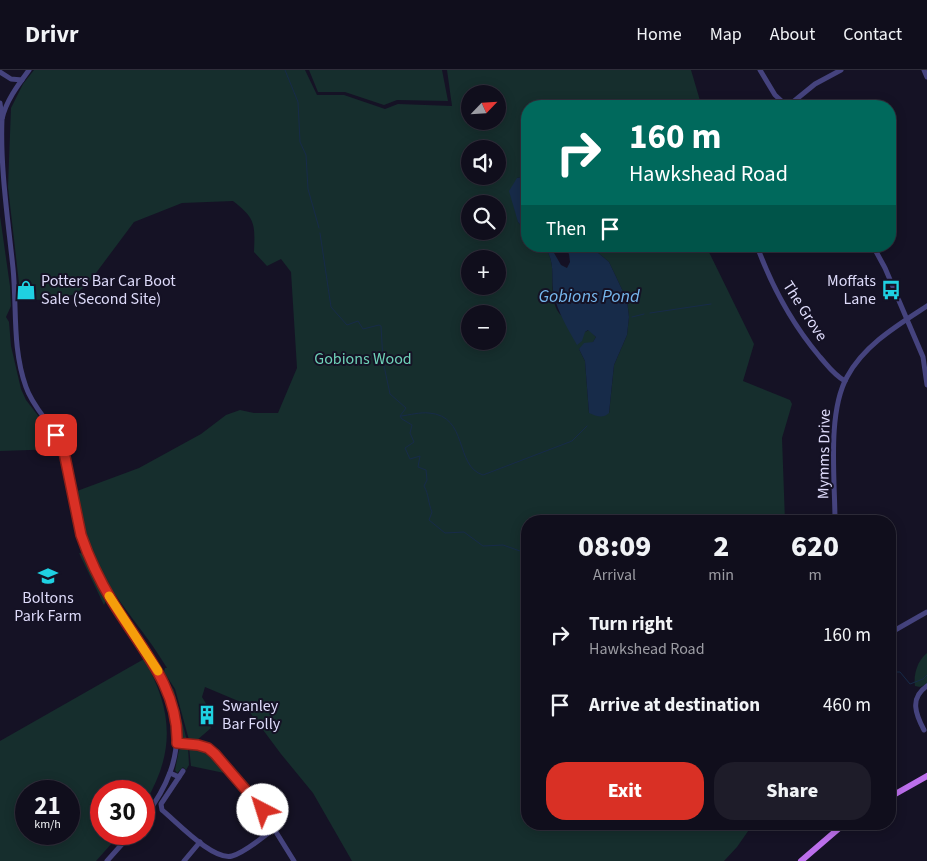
<!DOCTYPE html>
<meta charset="utf-8">
<style>
:root{--surface:#100e1c;--page:#1e1c29;--text:#f1f3f6;--muted:#9c9ca3;--line:#302e3b;--accent:#d93025}
body{margin:0;font-family:"Source Sans 3",sans-serif;background:var(--page);color:var(--text);height:100vh;display:flex;flex-direction:column;font-size:19px;white-space:nowrap}
*{box-sizing:border-box;margin:0}
p{font-size:16px;color:var(--muted)}
.icon{flex:none;width:28px;height:28px;fill:none;stroke:currentColor;stroke-width:2;stroke-linecap:round;stroke-linejoin:round}
.map{position:relative;flex:1;overflow:hidden}
.side{position:absolute;left:521px;top:445px;width:375px;height:315px;display:flex;flex-direction:column;background:var(--surface);border-radius:20px;box-shadow:0 2px 12px #0003,0 0 0 1px var(--line)}
.side>*{flex:none}
.banner{position:absolute;left:521px;top:30px;width:375px;height:152px;border-radius:20px;box-shadow:0 2px 12px #0003,0 0 0 1px var(--line);background:#00695c;color:#fff;overflow:hidden}
.needle{width:32px;rotate:65deg}
.buttons{position:absolute;left:461px;top:15px;display:grid;gap:10px}
.buttons a{display:grid;place-items:center;width:45px;height:45px;border-radius:50%;background:var(--surface);box-shadow:0 2px 12px #0003,0 0 0 1px var(--line);font-size:25px}
.speed{position:absolute;left:15px;top:710px;display:flex;gap:10px;font-size:25px;font-weight:700;text-align:center}
.speed>*{display:grid;place-content:center;width:65px;height:65px;border-radius:50%;background:var(--surface);box-shadow:0 2px 12px #0003,0 0 0 1px var(--line);line-height:1}
.speed small{font-size:12px;font-weight:400}
.speed .limit{border:8px solid #d22;background:#fff;color:#111}
.pin{position:absolute;display:grid;place-items:center;width:42px;height:42px;color:#fff;margin:-21px;border-radius:10px;box-shadow:0 2px 8px #0006}
.me{position:absolute;width:55px;margin:-28px;rotate:320deg;stroke-linejoin:round;filter:drop-shadow(0 0 4px #0008)}
.turn{display:flex;align-items:center;gap:18px;height:105px;padding:0 25px;font-size:22px}
.turn .icon{width:65px;height:65px;stroke-width:2.5}
.turn b{display:block;font-size:35px;line-height:42px}
.then{display:flex;align-items:center;height:48px;padding:0 25px;background:#0003;gap:10px;font-size:19px}
.eta{display:flex;justify-content:space-evenly;align-items:center;height:85px;text-align:center}
.eta b{font-size:30px;font-weight:800;line-height:35px}
.cta{display:flex;gap:10px;margin-top:auto;padding:10px 25px}
.cta a{flex:1;height:58px;border-radius:20px;background:var(--accent);color:#fff;font-size:20px;font-weight:800;line-height:58px;text-align:center}
.cta a+a{background:var(--page);color:var(--text)}
ul{padding:0;list-style:none}
li{display:flex;align-items:center;gap:15px;height:70px;padding:0 25px}
li div{flex:1}
li b{display:block;font-size:19px}
li em{font-style:normal}
header{display:flex;align-items:center;gap:30px;box-sizing:border-box;height:70px;padding:0 25px;background:var(--surface);border-bottom:1px solid var(--line)}
header strong{font-size:24px}
nav{display:flex;gap:28px;margin-inline-start:auto;font-size:18px}
.map>svg:first-child{display:block}
.green{fill:#162e2d;fill-rule:evenodd}
.water{fill:#172b49}
.lines{fill:none;stroke-linecap:round;stroke-linejoin:round}
.stream{stroke:#172b49;stroke-width:1}
.minor{stroke:#45437e;stroke-width:5}
.major{stroke:#bc6fec;stroke-width:6}
.route-casing{stroke:#8d1f18;stroke-width:12}
.route{stroke:#d93025;stroke-width:9}
.slow{stroke:#f59e0b;stroke-width:9}
.labels{text-anchor:middle;dominant-baseline:central;stroke-width:4;stroke-linejoin:round;paint-order:stroke}
.poi-label{font-size:16px;fill:#dedbfa;stroke:#151225;text-anchor:start}
.street-label{font-size:16px;fill:#dedbfa;stroke:#151225}
.park-label{font-size:16px;fill:#6fd2b8;stroke:#151225}
.water-label{font-size:18px;font-style:italic;fill:#76b7ed;stroke:#151225}
</style>
<header>
<strong>Drivr</strong>
<nav><a>Home</a><a>Map</a><a>About</a><a>Contact</a></nav>
</header>
<div class="map">
<svg width="927" height="791" viewBox="0 0 927 791">
<rect width="100%" height="100%" fill="#151225"/>
<g class="green">
<path d="M34,0H305L317,25H344L385,39L398,34L452,36L447,0H691L701,34L697,36H528L527,106L517,108L518,152L527,162L528,176H543C561,194 545,223 559,243C564,250 577,257 585,262L589,260L596,267L593,272L579,279L585,291L589,343H609L614,295L627,265L629,247L627,230L609,192L590,176H706L754,274L743,311L790,330L792,334L782,368L785,451H528V754H753L737,777L724,791H352L313,723L281,684L243,633L205,617L202,627L208,637L205,642L211,658L196,671L189,670L175,619L164,602L165,598H167C143,557 107,523 90,478C84,460 80,440 77,421L139,398L201,364L226,345L240,340L254,343H278L297,298L291,202L281,189L267,196L254,182C255,154 256,149 233,131L182,133L134,152L87,215L75,224L61,228L21,231L8,117L11,38L23,14ZM470,24H498V51H470ZM470,79H498V106H470ZM470,134H498V161H470ZM470,189H498V216H470ZM470,244H498V271H470Z"/>
<path d="M309,0H442L448,31L397,30L384,35L345,22H318Z"/>
<path d="M0,146L10,216L11,236L6,247L9,252L11,276L21,319L26,330L46,356L60,379L0,381Z"/>
<path d="M79,483L85,484L107,528L104,535Z"/>
<path d="M927,583V614L920,617L915,616C913,604 918,590 927,583Z"/>
<path d="M144,589C172,639 176,680 146,731L144,734V721H101V764H120L96,791H0V671ZM26,721H69V764H26Z"/>
<path d="M157,595L174,620L187,671L181,666L174,631Z"/>
<path d="M183,677H188L189,695L186,700L183,697L177,703L175,700L179,680Z"/>
<path d="M189,677L204,680L229,704L191,696Z"/>
</g>
<g class="water">
<path d="M527,106H528L527,162L518,152L509,121L517,108Z"/>
<path d="M543,176H550L561,195L567,198L570,192L569,184L563,176H590L609,192L627,230L629,247L627,265L614,295L609,343C603,349 596,346 589,343L585,291L579,279L584,273L593,272L596,267L588,260L585,262L582,271L577,275C568,259 558,243 554,225C550,209 557,190 543,176Z"/>
</g>
<g class="lines">
<g class="stream">
<path d="M285,0L298,32L300,72L306,85L308,119L319,158"/>
<path d="M320,163L331,237L347,255L358,251L363,259L379,255L381,256L383,291L390,324L406,338L400,346L402,349L412,355L410,363L414,372L405,378L410,389L420,386L418,397L426,400L427,410L424,416C429,425 428,433 432,442L429,450L445,463L464,462L483,476L503,475L520,481L528,480"/>
<path d="M650,243L711,234"/>
<path d="M632,247L644,244"/>
<path d="M401,346C410,345 420,342 429,343C469,346 454,396 483,405L572,371L587,356"/>
<path d="M890,602H900L910,614L923,609L927,605"/>
</g>
<g class="minor">
<path d="M29,0C18,15 6,31 2,49C0,97 8,150 13,198C17,238 12,278 26,317C34,341 57,358 64,383C76,423 77,462 95,500C119,550 166,592 175,648C182,686 166,719 144,748"/>
<path d="M760,0L775,25L787,36"/>
<path d="M924,0L927,7"/>
<path d="M0,2L11,9L22,10"/>
<path d="M0,33L2,48"/>
<path d="M788,36L815,14L841,0"/>
<path d="M757,176C772,217 792,254 820,287C828,296 834,305 845,311"/>
<path d="M873,176L885,198L923,287L927,315"/>
<path d="M835,451C835,410 827,343 847,307C864,275 898,255 927,236"/>
<path d="M890,563L927,542"/>
<path d="M924,660C916,645 909,628 927,616"/>
<path d="M177,673C191,675 203,675 215,684L258,733L294,791"/>
<path d="M170,703L179,707L161,734L162,740C177,752 213,791 232,786C245,783 264,766 275,758"/>
<path d="M179,707L183,701"/>
<path d="M107,791L131,764"/>
<path d="M184,791L200,772"/>
</g>
<g class="major">
<path d="M890,727L927,706"/>
<path d="M801,791L844,754"/>
</g>
</g>
<g class="lines">
<defs>
<path id="route" d="M56,365L64,382L81,465C89,488 100,511 112,531C139,576 179,617 177,673L198,675L208,678L215,684L263,740"/>
</defs>
<use href="#route" class="route-casing"/>
<use href="#route" class="route"/>
<path class="slow" d="M109,526L158,601"/>
</g>
<defs>
<symbol id="shop-bare" viewBox="-9 -9 18 18"><path d="M-5-2.5h2.3a2.7 3.5 0 0 1 5.4 0H5L5.5 6h-11ZM-1.5-2.5h3a1.5 2.3 0 0 0-3 0Z" fill="#1fd1e2" stroke="#151225" stroke-width="2.5" paint-order="stroke"/></symbol>
<symbol id="bus-bare" viewBox="-9 -9 18 18"><path d="M-5-6H5V4H4V6H2V4H-2V6H-4V4H-5ZM-3.5-4V0h7V-4ZM-3.5 1.2v1.5H-2V1.2ZM2 1.2v1.5H3.5V1.2Z" fill="#1fd1e2" stroke="#151225" stroke-width="2.5" paint-order="stroke"/></symbol>
<symbol id="university-bare" viewBox="-9 -9 18 18"><path d="M0-5L7-2L0 1L-7-2ZM-4 1L0 2.5L4 1V4Q0 6-4 4Z" fill="#1fd1e2" stroke="#151225" stroke-width="2.5" paint-order="stroke"/></symbol>
<symbol id="building-bare" viewBox="-9 -9 18 18"><path d="M-4-6H4V6H1V3H-1V6H-4ZM-2.5-4.3h1.7v1.8h-1.7ZM.8-4.3h1.7v1.8H.8ZM-2.5-1h1.7V.8h-1.7ZM.8-1h1.7V.8H.8Z" fill="#1fd1e2" stroke="#151225" stroke-width="2.5" paint-order="stroke"/></symbol>
</defs>
<g fill-rule="evenodd">
<use href="#shop-bare" x="12" y="206" width="28" height="28"/>
<use href="#bus-bare" x="877" y="206" width="28" height="28"/>
<use href="#university-bare" x="34" y="492" width="28" height="28"/>
<use href="#building-bare" x="193" y="631" width="28" height="28"/>
</g>
<g class="labels">
<g class="poi-label">
<text x="41" y="211">Potters Bar Car Boot<tspan x="41" dy="18">Sale (Second Site)</tspan></text>
<text x="876" y="211" text-anchor="end">Moffats<tspan x="876" dy="18">Lane</tspan></text>
<text x="48" y="528" text-anchor="middle">Boltons<tspan x="48" dy="18">Park Farm</tspan></text>
<text x="222" y="636">Swanley<tspan x="222" dy="18">Bar Folly</tspan></text>
</g>
<g class="street-label">
<text transform="translate(805 241) rotate(57)">The Grove</text>
<text transform="translate(824 384) rotate(-89)">Mymms Drive</text>
</g>
<g class="park-label">
<text x="363" y="289">Gobions Wood</text>
</g>
<g class="water-label">
<text x="589" y="226">Gobions Pond</text>
</g>
</g>
</svg>
<div class="buttons">
<a><svg class="needle" viewBox="-14 -14 28 28"><path d="M0-13l5 13h-10z" fill="#e53935"/><path d="M0 13l5-13h-10z" fill="#9c9ca3"/></svg></a>
<a><svg class="icon" aria-label="sound" viewBox="0 0 24 24"><path d="M4 9h4l5-4v14l-5-4H4zM17 9q2 3 0 6"/></svg></a>
<a><svg class="icon" aria-label="search" viewBox="0 0 24 24"><circle cx="10" cy="10" r="6"/><path d="M15 15l6 6"/></svg></a>
<a>+</a>
<a>−</a>
</div>
<div class="speed"><div>21<small>km/h</small></div><div class="limit">30</div></div>
<div class="pin" style="left:56px;top:365px;background:#d93025"><svg class="icon" aria-label="arrive" viewBox="0 0 24 24"><path d="M6 21V4h12l-3 4 3 4H6"/></svg></div>
<svg class="me" style="left:263px;top:740px" viewBox="-20 -20 40 40"><circle r="19" fill="#fff"/><path d="M0-13L10 11 0 6-10 11z" fill="#d93025"/></svg>
<div class="banner">
<div class="turn"><svg class="icon" aria-label="right" viewBox="0 0 24 24"><path d="M7 20v-9h11M14 6l5 5-5 5"/></svg><div><b>160 m</b>Hawkshead Road</div></div>
<div class="then">Then<svg class="icon" aria-label="arrive" viewBox="0 0 24 24"><path d="M6 21V4h12l-3 4 3 4H6"/></svg></div>
</div>
<section class="side">
<div class="eta">
<div><b>08:09</b><p>Arrival</p></div>
<div><b>2</b><p>min</p></div>
<div><b>620</b><p>m</p></div>
</div>
<ul>
<li><svg class="icon" aria-label="right" viewBox="0 0 24 24"><path d="M7 20v-9h11M14 6l5 5-5 5"/></svg><div><b>Turn right</b><p>Hawkshead Road</p></div><em>160 m</em></li>
<li><svg class="icon" aria-label="arrive" viewBox="0 0 24 24"><path d="M6 21V4h12l-3 4 3 4H6"/></svg><div><b>Arrive at destination</b></div><em>460 m</em></li>
</ul>
<div class="cta"><a>Exit</a><a>Share</a></div>
</section>
</div>
